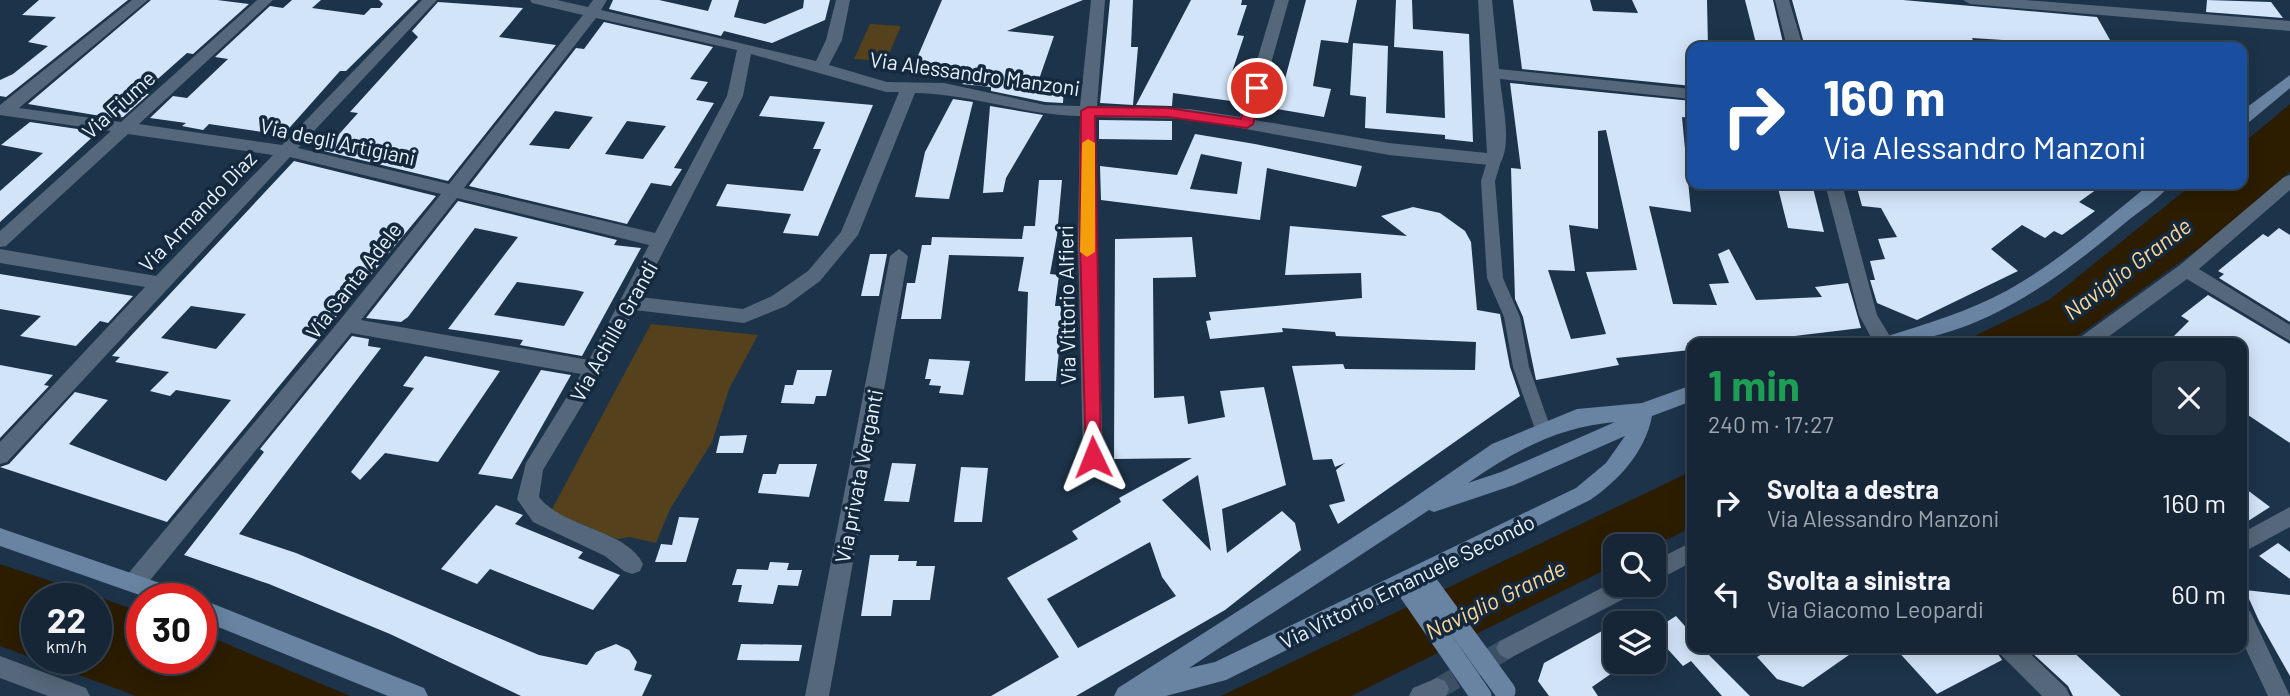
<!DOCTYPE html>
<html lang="it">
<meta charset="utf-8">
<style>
:root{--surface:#162637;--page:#233242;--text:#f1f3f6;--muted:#9ea5ad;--line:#354352}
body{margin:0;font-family:Barlow,sans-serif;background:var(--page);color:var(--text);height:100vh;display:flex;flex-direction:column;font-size:26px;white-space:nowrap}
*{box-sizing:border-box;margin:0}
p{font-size:23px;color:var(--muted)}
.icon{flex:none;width:38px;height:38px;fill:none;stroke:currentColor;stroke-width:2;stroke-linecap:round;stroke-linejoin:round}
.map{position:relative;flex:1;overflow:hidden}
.sheet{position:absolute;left:1687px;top:338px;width:560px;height:315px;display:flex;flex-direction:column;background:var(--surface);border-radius:14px;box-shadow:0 4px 18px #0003,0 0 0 2px var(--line)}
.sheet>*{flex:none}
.banner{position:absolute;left:1687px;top:42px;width:560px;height:147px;border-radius:14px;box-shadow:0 4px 18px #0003,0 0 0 2px var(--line);background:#1a4fa0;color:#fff;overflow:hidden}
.tools{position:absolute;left:1603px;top:534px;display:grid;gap:14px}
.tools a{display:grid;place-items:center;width:63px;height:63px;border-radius:14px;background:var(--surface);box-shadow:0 4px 18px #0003,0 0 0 2px var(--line);font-size:35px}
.speed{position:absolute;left:21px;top:583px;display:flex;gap:14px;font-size:35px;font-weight:700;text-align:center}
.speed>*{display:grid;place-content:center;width:91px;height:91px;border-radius:50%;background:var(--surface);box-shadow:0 4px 18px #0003,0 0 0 2px var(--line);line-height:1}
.speed small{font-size:18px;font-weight:400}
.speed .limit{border:10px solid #d22;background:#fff;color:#111}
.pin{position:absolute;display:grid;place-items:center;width:60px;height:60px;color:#fff;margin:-30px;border:4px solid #fff;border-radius:50%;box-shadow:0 2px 7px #0007}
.me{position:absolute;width:77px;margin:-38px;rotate:358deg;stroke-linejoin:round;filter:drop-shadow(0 0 5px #0008)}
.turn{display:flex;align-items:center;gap:24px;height:147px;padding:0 21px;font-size:32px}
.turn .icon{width:91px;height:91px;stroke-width:2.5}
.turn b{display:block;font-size:49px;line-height:60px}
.round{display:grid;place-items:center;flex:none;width:74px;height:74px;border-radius:14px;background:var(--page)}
.headline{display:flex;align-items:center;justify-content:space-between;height:119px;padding:0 21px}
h1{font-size:42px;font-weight:700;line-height:52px;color:#1e9e55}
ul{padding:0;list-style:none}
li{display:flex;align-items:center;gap:21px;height:91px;padding:0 21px}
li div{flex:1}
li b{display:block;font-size:26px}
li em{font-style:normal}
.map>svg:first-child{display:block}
.green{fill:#55411c}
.water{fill:#2c1d00;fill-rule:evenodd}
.building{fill:#d2e4f8;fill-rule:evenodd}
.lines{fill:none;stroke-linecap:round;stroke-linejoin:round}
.minor-tunnel{stroke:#3b5064;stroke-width:21;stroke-dasharray:21 10;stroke-linecap:butt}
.pedestrian{fill:#55677a;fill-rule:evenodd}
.minor{fill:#55677a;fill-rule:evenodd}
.secondary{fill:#6884a2;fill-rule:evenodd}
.secondary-bridge{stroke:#6884a2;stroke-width:21}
.route{fill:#e11d48;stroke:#92132f;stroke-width:2}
.slow{fill:#f59e0b}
.labels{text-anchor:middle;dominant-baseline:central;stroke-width:7;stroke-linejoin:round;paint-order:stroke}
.street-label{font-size:21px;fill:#e8f3fe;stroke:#14293e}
.water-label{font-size:23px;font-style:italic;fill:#fdd798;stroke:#14293e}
</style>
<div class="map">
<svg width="2290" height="696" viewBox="0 0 2290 696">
<rect width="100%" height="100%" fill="#1d3349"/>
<g class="green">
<path d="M870,24L901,26L886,61L854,59Z"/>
<path d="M651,324L758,335L729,389L712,442L670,509L656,543L629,537L617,539L551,511Z"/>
</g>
<g class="water">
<path d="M2290,104V172L2201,247L2079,335L2064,343H1960L2049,300L2193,184H2242V144Z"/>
<path d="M1692,471V527L1654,546H1615V565L1351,696H1221Z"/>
<path d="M0,564L142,612V658H201V633L350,696H136L0,646ZM37,598H96V658H37Z"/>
</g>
<g class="building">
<path d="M39,0H128L6,97L0,96V80L13,74L48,46L28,42L56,17L22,15Z"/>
<path d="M151,0H217L249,4L193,54L187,53L142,93L149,94L123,117L113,118L28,104Z"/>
<path d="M292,0H321L312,8L364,15L371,8H380L383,4L379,0H418L346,71H340L283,135L209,124L203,130L182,126L186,123L150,118L173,96L187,98L228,59L215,57L270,6L283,8Z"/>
<path d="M613,0H659L708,11L712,0H739L734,17L765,24L803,8L804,0H830L825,20L772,43L724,31L721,36L609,9Z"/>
<path d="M942,0H1083L1007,31L1054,36L1037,85L1064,84L1063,103L1045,102L991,91V87L962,84L968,76L911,72Z"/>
<path d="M1110,0H1133L1131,47H1138L1133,105L1100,103Z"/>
<path d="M1191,0H1242L1241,5H1247L1237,35L1244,36L1229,81L1236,82L1231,101L1173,93L1172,106L1136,105Z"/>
<path d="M1306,0H1357L1348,43L1321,40L1313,86L1331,89L1324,117L1277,109Z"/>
<path d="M1396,0H1412L1413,29L1469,34L1473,142L1445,139V135L1365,128L1366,97L1350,95L1353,43L1388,46L1386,113L1445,118L1443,51L1394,47Z"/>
<path d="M1513,0H1590L1593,11L1638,13L1632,0H1707L1708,47H1692V86L1522,69Z"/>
<path d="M1745,0H1773L1784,47H1757Z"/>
<path d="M1792,0H1903L2097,17L2114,47L1972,38L1976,47H1805Z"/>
<path d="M2207,0L2271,2L2283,18L2206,12Z"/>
<path d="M438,2L523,8L499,37L556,45L448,181L324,151L358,113L350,112L418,37L412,31Z"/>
<path d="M604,22L713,47L690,79L708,82L696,100L714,103L674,168L682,169L671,186L651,183L627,224L469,186L576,48L584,49ZM555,111L593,117L569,149L529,145ZM627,121L666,126L643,159L605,154Z"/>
<path d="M1510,83L1692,101V118L1682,117L1691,212L1649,206L1673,304L1717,305L1709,284L1729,283L1718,254L1729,249L1756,300L1822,297L1815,287L1848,283L1861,328L1737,343H1687L1690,350L1616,358L1619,365L1536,380L1523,317L1515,299L1511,168L1521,169ZM1606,130L1637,270L1586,272L1606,334L1571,339L1548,270L1575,271L1569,225L1598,229V131Z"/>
<path d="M770,96L873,105L818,236L783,233L791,214L716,206L727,184L803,191L821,149H813L825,122L759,116Z"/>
<path d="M953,99L973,102L949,199L915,197L925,152Z"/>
<path d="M990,106L1043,115L1006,178L1003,192L983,193Z"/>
<path d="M1099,120L1172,121V140L1099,139Z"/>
<path d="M30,122L98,132L0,222V191L43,153L1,145Z"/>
<path d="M1195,134L1255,144L1362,166L1356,187L1267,168L1260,220L1101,200L1100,166L1177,175ZM1201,154L1242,162L1237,194L1190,189Z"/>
<path d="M294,161L436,196L167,522L0,467L9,464L75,392L108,400L69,444L166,481L231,400L176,390L170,396L150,391L169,372L115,362L120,357L112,356ZM191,306L246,314L216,349L161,338Z"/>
<path d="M1039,180H1062L1057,235L1050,274L1059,275L1055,306H1061V331L1056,381H1025L1028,292L1018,291L1024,257L949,255L941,319H901L907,283H915L922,245H931L932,237L1022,239L1024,226H1035Z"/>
<path d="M1777,184H1812L1824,232L1788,228Z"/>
<path d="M1856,184H2104L2079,202L2095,211L2062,235L2054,231L2045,238L2022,225L1991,249L2018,271L1917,320L1877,303L1870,280H1875L1870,261L1885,259L1878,239L1897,237L1881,208L1862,206Z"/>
<path d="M458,201L617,240L614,245L641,248L582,356L520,345L523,340L448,329L518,237L475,228L408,317L401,322L366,318ZM517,282L576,290L584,292L564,326L494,315Z"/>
<path d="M1413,207L1440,213L1465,231L1471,242L1477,310L1500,314L1510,367L1520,396L1338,524L1329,505L1345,501L1336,470L1345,463L1335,467L1332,459L1313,460L1292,366L1343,364L1345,369L1475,370L1476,342L1336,336L1335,332L1282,328L1283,332L1210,339L1206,321L1211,320L1209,312L1362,298L1361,273L1285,275L1290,226L1407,236L1381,216Z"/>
<path d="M2279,228L2290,235V322L2219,278L2224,274L2218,271L2263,234L2268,237Z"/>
<path d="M1192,237L1196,277L1153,278L1154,398L1184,396L1188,424L1225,417L1220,391L1264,387L1286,485L1222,509L1227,553L1282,511L1295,523L1301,550L1225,610L1076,696H991L1059,657L1007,578L1078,539L1072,531L1121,502L1119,498L1192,458L1114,459L1115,239ZM1198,475L1211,551L1162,500ZM1150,542L1162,577L1176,596L1078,648L1047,599Z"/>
<path d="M870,254H887L879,296H861Z"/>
<path d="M0,274L133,296L108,323L100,321L76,346L20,336L41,316L0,309Z"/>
<path d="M2208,295L2290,344V443L2242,411V343H2167L2189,321L2181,316Z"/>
<path d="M352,336L369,339L368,346L381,348L239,534L296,553L539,655L587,665L596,652L616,644L629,650L637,662L634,670L652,675L642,696H521L390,634L269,584L184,555L264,452L260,449Z"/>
<path d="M425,356L500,371L438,462L385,453L360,480L351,472L414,388L403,386Z"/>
<path d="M929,359L970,361L963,395L939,393L941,386L929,385L931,379H925Z"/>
<path d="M0,365L53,375L44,385L49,386L0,438Z"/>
<path d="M541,370L571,375L512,479L478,474Z"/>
<path d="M797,370H832L826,396H816L814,404L781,403L785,385H793Z"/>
<path d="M747,435L743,453H716L720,436Z"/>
<path d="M892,463L916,464L909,502L884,501Z"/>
<path d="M779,464H817L809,497L758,493L763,474H776Z"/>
<path d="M961,467L988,468L982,522H954Z"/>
<path d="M2242,486L2270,507L2242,525Z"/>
<path d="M496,505L523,515L515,524L583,552L578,558L620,575L593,610L490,569L477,584L441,569Z"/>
<path d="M679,517L699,518L686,562H655L661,544L672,545Z"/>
<path d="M2278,543L2290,552V579L2259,556Z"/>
<path d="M870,555H899L898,561H917L916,566H935L930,600H893L891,616H861Z"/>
<path d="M770,562L789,563L787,570H802L798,586L778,585L773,604L738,602L742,585H732L737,569L768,570Z"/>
<path d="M2245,590L2290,595V676L2259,621Z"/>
<path d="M1676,616L1692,634V648H1713L1706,652L1750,696H1722L1691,661L1683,666L1654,634V630Z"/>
<path d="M1602,631L1615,646V671L1592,687L1598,696H1549L1538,681L1544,663Z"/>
<path d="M741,644L802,645L799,661L737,660Z"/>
<path d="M1772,648H1859L1803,687L1777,679L1757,657Z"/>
<path d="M1895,648H1994L2002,660L1937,694Z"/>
<path d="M2027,648H2069L2121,696H2073L2068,686Z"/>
</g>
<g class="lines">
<path class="minor-tunnel" d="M1437,689L1508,648"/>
<path class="pedestrian" d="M1495,153L1502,158L1495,181L1503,278L1520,317L1529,367L1551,429L1549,434H1537L1535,429L1513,367L1504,317L1487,278L1481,181L1488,158Z"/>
<g class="minor">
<path d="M132,0H148L19,108L121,122L257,0H273L139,124L282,145L422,0H437L298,148L449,184L583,15L532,3L530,0H557L588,7L593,0H607L601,10L816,61L826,40L836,0H850L842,40L829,65L887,82L944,83L1045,105L1080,106L1091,0H1105L1097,106L1190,109L1240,117L1275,0H1289L1255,120L1389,143L1487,153L1478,0H1492L1499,69L1692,89V99L1500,79C1502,103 1512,140 1501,162L1489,165L1389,155L1190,119L1096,117V242L1103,457L1100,463L1093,465L1086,463L1083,457L1078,242L1080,116C1024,115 971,94 915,93L858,235L820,281L786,306L744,323L634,310L601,374L543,470L539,497C563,528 626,529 643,564L640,571L632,574L624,571L605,556L533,522L517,499L526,463L581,374L351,333L143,589L135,592L127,589L124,582L127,575L340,320L441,194L290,157L7,462L0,464V442L145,287L0,263V249L156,276L273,155L128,134L6,246L0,247V231L111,131L0,115V105ZM596,18L737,50L727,96L655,233L464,188ZM751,54L886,92H899L841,232L808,271L772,296L743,309L640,297L743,96ZM457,198L649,245L589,360L361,320Z"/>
<path d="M1775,0H1789L1803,47H1787Z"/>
<path d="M1963,0H2025L2290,21V31L1970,4Z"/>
<path d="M2290,175V190L2199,269L2290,325V341L2187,279L2100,343H2076L2079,338L2180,265L2284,177Z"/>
<path d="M1825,184H1842L1877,315L1894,343H1874L1859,315Z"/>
<path d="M899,249L908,256L829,696H805L890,256Z"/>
<path d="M2290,507V527L2242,553V533Z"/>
<path d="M1692,542V562L1654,582V561Z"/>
<path d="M1615,581V584H1642L1639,591L1516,655L1508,659L1500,655L1496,648L1500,641Z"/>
<path d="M2242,608L2250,611L2290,696H2268L2242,641Z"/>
<path d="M1997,648H2024L2066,688L2070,696H2042L2001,655Z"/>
<path d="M0,656L86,688L90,696H48L0,678Z"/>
<path d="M1437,678L1445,681L1449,689L1446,696H1409L1413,688Z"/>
</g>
<g class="secondary">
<path d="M2290,75V88L2248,123L2242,124V111Z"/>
<path d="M2150,184H2170C2160,199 2139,211 2125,223C2056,281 1973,343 1879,343L1882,338C1925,324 1968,312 2008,290C2060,261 2104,221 2150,184Z"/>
<path d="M1692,385V401L1652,416C1645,452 1619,480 1590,500L1226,680L1166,696H1114L1118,688L1405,504L1492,444L1577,409L1642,403ZM1615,422L1501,472L1468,483C1514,451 1558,427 1615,422ZM1625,436L1606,463L1576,488L1215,662L1189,668L1429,510L1434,512L1514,485Z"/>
<path d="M0,528L183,591L186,598H148L0,546Z"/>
<path d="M201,599L424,688L428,696H388L201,620Z"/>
</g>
<g class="secondary-bridge">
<path d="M1428,585L1505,691"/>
<path d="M1410,593L1481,696"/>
</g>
</g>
<path class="route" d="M1257,83L1263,88L1253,124L1247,128L1168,117L1095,116L1101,457L1093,464L1086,462L1080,242L1081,111L1088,107L1168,108L1241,119L1250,88Z"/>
<path class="slow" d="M1088,139L1095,143V252L1087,257L1080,252L1082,143Z"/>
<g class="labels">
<g class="street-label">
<text transform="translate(975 73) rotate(8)">Via Alessandro Manzoni</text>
<text transform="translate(118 104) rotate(-42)">Via Fiume</text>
<text transform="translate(338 141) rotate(12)">Via degli Artigiani</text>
<text transform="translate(197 211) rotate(-46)">Via Armando Diaz</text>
<text transform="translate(353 280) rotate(-52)">Via Santa Adele</text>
<text transform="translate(1066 305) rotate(-91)">Via Vittorio Alfieri</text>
<text transform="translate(613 331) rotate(-61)">Via Achille Grandi</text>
<text transform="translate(858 476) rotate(-79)">Via privata Verganti</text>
<text transform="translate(1407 581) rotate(-26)">Via Vittorio Emanuele Secondo</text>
</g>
<g class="water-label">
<text transform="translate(2127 268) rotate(-37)">Naviglio Grande</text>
<text transform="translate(1495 599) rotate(-26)">Naviglio Grande</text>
</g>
</g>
</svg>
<div class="tools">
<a><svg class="icon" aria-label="search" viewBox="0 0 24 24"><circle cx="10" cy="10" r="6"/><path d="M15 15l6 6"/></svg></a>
<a><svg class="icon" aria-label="layers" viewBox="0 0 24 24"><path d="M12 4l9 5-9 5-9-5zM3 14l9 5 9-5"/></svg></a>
</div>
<div class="speed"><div>22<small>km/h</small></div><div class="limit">30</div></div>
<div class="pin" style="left:1257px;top:88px;background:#d93025"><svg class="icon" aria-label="arrive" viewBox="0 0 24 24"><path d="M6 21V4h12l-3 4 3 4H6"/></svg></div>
<svg class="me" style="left:1093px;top:457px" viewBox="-20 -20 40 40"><path d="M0-17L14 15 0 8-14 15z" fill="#e11d48" stroke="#fff" stroke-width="4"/></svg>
<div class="banner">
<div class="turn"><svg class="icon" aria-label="right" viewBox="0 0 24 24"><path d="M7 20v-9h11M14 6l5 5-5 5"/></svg><div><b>160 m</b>Via Alessandro Manzoni</div></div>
</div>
<section class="sheet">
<div class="headline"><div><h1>1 min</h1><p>240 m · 17:27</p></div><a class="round"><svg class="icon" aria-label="close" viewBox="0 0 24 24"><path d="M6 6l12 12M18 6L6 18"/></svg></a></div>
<ul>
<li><svg class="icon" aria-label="right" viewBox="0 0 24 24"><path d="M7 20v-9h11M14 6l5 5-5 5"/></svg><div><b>Svolta a destra</b><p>Via Alessandro Manzoni</p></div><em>160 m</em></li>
<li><svg class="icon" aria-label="left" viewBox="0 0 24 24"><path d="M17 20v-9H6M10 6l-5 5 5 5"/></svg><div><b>Svolta a sinistra</b><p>Via Giacomo Leopardi</p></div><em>60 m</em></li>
</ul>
</section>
</div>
